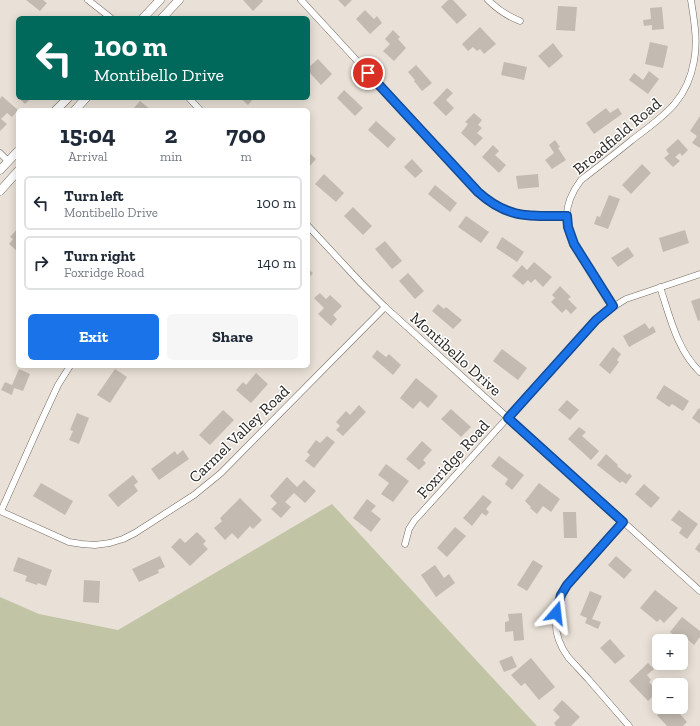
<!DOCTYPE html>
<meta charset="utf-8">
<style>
:root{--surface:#fff;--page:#f6f6f7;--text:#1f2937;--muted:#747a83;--line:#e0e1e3;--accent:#1a73e8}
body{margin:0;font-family:"Zilla Slab",serif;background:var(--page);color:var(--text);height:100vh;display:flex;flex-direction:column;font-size:15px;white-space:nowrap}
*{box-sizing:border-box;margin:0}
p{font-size:13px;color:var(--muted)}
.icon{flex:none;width:22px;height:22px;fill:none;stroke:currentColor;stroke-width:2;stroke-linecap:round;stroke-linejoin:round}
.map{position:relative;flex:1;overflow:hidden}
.sheet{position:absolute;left:16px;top:108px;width:294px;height:260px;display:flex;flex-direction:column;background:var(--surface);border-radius:6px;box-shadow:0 2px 10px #0003}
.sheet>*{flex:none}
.top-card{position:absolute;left:16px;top:16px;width:294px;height:84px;border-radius:6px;box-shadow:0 2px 10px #0003;background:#00695c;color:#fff;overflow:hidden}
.controls{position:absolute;left:652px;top:634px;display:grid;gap:8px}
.controls a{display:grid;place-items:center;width:36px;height:36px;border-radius:6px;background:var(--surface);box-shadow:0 2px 10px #0003;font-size:20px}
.pin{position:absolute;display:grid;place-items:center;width:34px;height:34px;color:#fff;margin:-17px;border:2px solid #fff;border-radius:50%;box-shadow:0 1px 4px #0007}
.me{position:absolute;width:44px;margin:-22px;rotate:17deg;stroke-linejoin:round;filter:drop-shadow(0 0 3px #0008)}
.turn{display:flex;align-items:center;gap:14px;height:84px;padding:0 12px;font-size:18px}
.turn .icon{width:52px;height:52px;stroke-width:2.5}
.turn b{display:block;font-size:28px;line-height:34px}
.eta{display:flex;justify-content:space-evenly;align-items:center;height:68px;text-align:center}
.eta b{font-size:24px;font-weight:800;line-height:28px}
.button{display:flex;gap:8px;margin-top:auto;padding:8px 12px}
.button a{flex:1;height:46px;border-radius:6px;background:var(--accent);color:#fff;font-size:16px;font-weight:800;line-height:46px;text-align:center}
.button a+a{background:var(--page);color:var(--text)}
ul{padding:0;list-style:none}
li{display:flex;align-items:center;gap:12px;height:54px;margin:0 8px 6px;padding:0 4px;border:2px solid var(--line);border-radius:6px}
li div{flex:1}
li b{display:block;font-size:15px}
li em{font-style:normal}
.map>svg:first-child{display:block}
.green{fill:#c1c5a5}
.building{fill:#c3bbb1}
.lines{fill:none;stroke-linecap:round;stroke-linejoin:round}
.street-casing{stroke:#726a61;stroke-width:7}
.secondary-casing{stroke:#726a61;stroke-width:9}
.street{stroke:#fff;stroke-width:6}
.secondary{stroke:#fff;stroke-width:8}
.route-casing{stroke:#114b97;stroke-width:10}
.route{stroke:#1a73e8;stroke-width:7}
.labels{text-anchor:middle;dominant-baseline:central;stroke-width:3;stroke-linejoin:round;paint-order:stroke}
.street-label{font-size:16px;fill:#272420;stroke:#fff}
</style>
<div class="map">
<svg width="700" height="726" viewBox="0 0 700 726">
<rect width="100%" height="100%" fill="#e9e1d7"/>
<path class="green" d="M332,504L537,726H0V597L39,614L118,630Z"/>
<g class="building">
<path d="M26,0H43L47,3L40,11Z"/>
<path d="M243,0H262L263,1L253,11Z"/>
<path d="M338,0H352L345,7Z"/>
<path d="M448,0H453L467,15L457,24L441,7Z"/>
<path d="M558,6L577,7L575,31L556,30Z"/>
<path d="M662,7L664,29L652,30V25L644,26L643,20L651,19L650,8Z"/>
<path d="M365,10L374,19L377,16L382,23L370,34L356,19Z"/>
<path d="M480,27L496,44L484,54L480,49L477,51L473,47L468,51L462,44Z"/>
<path d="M393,30L400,37L398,39L406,48L394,61L383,51L390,44L385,39Z"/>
<path d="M650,42L668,46L663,68L645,64Z"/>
<path d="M553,43L563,56L549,68L538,56Z"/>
<path d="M318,59L332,74L321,85L308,71V68Z"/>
<path d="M504,62L527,67L524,80L501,75Z"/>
<path d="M416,65L432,83L422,91L414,81L415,80L408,72Z"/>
<path d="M649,71L659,79L648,94L629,80L634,73L643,80Z"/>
<path d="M447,88L453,93L446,100L454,108L446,116L433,103Z"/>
<path d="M344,90L363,108L355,116L337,98Z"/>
<path d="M2,96L18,110L12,117L7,113L1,119L7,124L0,131V99Z"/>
<path d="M19,98H31L25,104Z"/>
<path d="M240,98H254L248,105Z"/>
<path d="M140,101L150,109L149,110H132Z"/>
<path d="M606,108L610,113L618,108L622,114L594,134L586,123Z"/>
<path d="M474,113L482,120L478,125L482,128L477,133L483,138L475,146L461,133L468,124L465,122Z"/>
<path d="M700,116V148L692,143L697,136L690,131Z"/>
<path d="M376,121L396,139L388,148L368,130Z"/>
<path d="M678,139L688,150L682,156L680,153L675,157L680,161L673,167L664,158L669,154L666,150Z"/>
<path d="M555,140L560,147L558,148L566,160L552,169L545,160L554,153L549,145Z"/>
<path d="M493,145L499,151L495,155L506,165L499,173L482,157Z"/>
<path d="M308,152L316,159L308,168Z"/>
<path d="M412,159L423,171L415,178L404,167Z"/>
<path d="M642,164L651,173L631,194L622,185Z"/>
<path d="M324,174L344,193L336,202L315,184Z"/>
<path d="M538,174L539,187L518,189L516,176Z"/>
<path d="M435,185L457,203L450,212L428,194Z"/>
<path d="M609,195L620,199L608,229L594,224L597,216L600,217Z"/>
<path d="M353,207L372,226L363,235L344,216Z"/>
<path d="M466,216L489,232L481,243L458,227Z"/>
<path d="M18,228V252L9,244L13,239L10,237Z"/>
<path d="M685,230L689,243L663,252L659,238Z"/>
<path d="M502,237L524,252L517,262L496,248Z"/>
<path d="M385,241L402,261L392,269L375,249Z"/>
<path d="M628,247L634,256L618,267L611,258Z"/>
<path d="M534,262L552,277L543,287L535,279L531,283L528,280L523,285L512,276L522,265L527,270Z"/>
<path d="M308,269L313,273L308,279Z"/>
<path d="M408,273L424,291L415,299L399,281Z"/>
<path d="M560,286L571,297L568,299L577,308L571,314L566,309L562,313L551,302L555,298L552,295Z"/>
<path d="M320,293L326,299L330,295L342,306L333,315L337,319L331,326L318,314L324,308L314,298Z"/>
<path d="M700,298V320L698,321L691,301Z"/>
<path d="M438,304L444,309L446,307L462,320L453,329L432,311Z"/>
<path d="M645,323L649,329L653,326L656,332L629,347L623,336Z"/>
<path d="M613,347L621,354L617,360L619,362L610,374L599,365Z"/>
<path d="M502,349L527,368L518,380L493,361Z"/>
<path d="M377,350L386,357L389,354L401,365L393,375L372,357Z"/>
<path d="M19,369L30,374L23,391L14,388L12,395L1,390L5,382L12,385Z"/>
<path d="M115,369L127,377L110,403L97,395Z"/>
<path d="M256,373L268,384L251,403L236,390L243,382L246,385Z"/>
<path d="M416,378L438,396L428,408L420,401L413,409L400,398Z"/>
<path d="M664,385L689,401L683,411L672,404L669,407L656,398Z"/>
<path d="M567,400L579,410L570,420L558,410Z"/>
<path d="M359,405L366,412L343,436L336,430L340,426L336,422L346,411L350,415Z"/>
<path d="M699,408L700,409V424L692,418Z"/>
<path d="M451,409L471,427L461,437L441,419Z"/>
<path d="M223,410L234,420L210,445L199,435Z"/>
<path d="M77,413L89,418L79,444L69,440L73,431L70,430Z"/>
<path d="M579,427L586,432L582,436L599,451L591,460L568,439Z"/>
<path d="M327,436L335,442L314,468L305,461L310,455L307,452L316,440L320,443Z"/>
<path d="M422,441L432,450L423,460L426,463L419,470L406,459Z"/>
<path d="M183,450L189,459L159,480L151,469L175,451L177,455Z"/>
<path d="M606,454L618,465L617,466L628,475L629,473L632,476L626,484L622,481L620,483L597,465Z"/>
<path d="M499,456L524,475L512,490L505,484L508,479L491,466Z"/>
<path d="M386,464L409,481L393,502L381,494L389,483L378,475Z"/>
<path d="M133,475L138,482L134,485L138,491L118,507L108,495Z"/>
<path d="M287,477L297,487L304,480L316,491L305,503L294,493L285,502L291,507L281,518L271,509L277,503L270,496Z"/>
<path d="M41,483L73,501L65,515L33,496Z"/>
<path d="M539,483L560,499L551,512L543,506L537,514L530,508L531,507L525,501Z"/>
<path d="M644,484L660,498L651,508L635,494Z"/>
<path d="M483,495L492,502L486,509L489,512L486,516L482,513L472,526L463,518Z"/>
<path d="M240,498L262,520L253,529L250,526L238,539L232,533L225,540L214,528L222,521L220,518Z"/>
<path d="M367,499L376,506L371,511L381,519L371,532L353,518Z"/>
<path d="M679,510L698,524L687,539L679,533L682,528L671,520Z"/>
<path d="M563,512H576L577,538H564Z"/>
<path d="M455,527L466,536L447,557L437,548Z"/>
<path d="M197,532L206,541L203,544L208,549L190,566L171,547L180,538L185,543Z"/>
<path d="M700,542V553L695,549Z"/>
<path d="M160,556L165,567L158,570L159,573L139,582L132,569Z"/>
<path d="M616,556L632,570L624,579L608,565Z"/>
<path d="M18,557L52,570L46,586L38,583L37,585L25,581L27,576L13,571Z"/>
<path d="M533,560L543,566L527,591L517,585Z"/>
<path d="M435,565L444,578L449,574L455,583L436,597L421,575Z"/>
<path d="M84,580L100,581L99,603L83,602Z"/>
<path d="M655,590L678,608L664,623L660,619L657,622L640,608Z"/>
<path d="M590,591L602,596L592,619L601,622L598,629L585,623L587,618L580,615Z"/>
<path d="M522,613L524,640L514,641L513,631L505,632V622L509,621L508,614Z"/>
<path d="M682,617L700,631V637L694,645L686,638L683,643L670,632Z"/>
<path d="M610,639L625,656L615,664L600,648Z"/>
<path d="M512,656L517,667L504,672L499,661Z"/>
<path d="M531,658L555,687L539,700L525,683L521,686L511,675Z"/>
<path d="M648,663L654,669L647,675L651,680L649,682L658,691L648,701L629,681Z"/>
<path d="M562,700L580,717L571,726H556L554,723L560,717L553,710Z"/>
<path d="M664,707H674L687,722L683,726H667L657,715L665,708Z"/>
</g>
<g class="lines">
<defs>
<g id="street">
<path d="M88,0L111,18"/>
<path d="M301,0L478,192C508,219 529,216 567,216"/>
<path d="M488,0C498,10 507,16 520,21"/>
<path d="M189,98L200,110"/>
<path d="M0,153L8,161"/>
<path d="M308,226L361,283L385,307L700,591"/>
<path d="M660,287C670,317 677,350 700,372"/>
<path d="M613,306C605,293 596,280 588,267C567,236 556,213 581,180C598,167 615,154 632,140C662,117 687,102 694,61C698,41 694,20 691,0"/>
<path d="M0,511L69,542L82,544L95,545L110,543L123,539L135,533L194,495L221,473L385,307"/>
<path d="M1,511L39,426L58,385L70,366"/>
<path d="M623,521L567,585C553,609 551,634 568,657C575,665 582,672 589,680C602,695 616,711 629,726"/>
<path d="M405,544L409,529L414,521L596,320L608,310L626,299L700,274"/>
</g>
<g id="secondary">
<path d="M143,18L160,0"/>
<path d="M162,18L179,0"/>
<path d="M56,110L68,98"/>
<path d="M75,110L86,98"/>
<path d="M0,170L18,151"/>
<path d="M0,191L18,171"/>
</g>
</defs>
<use href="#street" class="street-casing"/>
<use href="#secondary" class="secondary-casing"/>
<use href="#street" class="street"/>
<use href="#secondary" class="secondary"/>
</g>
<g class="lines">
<defs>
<path id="route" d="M368,73L478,192C508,219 529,216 567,216L568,227L574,244L613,306L596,320L508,418L623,522L567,585L561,595L556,613"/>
</defs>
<use href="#route" class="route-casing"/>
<use href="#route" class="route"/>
</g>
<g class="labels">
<g class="street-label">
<text transform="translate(617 136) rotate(-40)">Broadfield Road</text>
<text transform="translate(456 354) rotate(42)">Montibello Drive</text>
<text transform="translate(239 434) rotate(-44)">Carmel Valley Road</text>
<text transform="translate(453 459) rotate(-48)">Foxridge Road</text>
</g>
</g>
</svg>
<div class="controls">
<a>+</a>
<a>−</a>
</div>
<div class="pin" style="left:368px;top:73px;background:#d93025"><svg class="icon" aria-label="arrive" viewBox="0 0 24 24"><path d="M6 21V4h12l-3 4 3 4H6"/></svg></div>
<svg class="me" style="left:556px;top:613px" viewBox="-20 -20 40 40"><path d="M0-17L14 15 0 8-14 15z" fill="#1a73e8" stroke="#fff" stroke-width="4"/></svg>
<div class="top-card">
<div class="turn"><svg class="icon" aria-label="left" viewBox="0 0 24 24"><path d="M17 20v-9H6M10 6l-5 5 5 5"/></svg><div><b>100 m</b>Montibello Drive</div></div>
</div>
<section class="sheet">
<div class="eta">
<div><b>15:04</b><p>Arrival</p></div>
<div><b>2</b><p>min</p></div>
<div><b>700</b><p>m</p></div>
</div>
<ul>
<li><svg class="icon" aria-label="left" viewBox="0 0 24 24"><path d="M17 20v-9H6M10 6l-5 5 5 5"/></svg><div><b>Turn left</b><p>Montibello Drive</p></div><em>100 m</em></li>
<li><svg class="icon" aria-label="right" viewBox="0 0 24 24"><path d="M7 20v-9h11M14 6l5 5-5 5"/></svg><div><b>Turn right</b><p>Foxridge Road</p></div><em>140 m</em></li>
</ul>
<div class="button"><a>Exit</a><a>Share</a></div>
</section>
</div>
